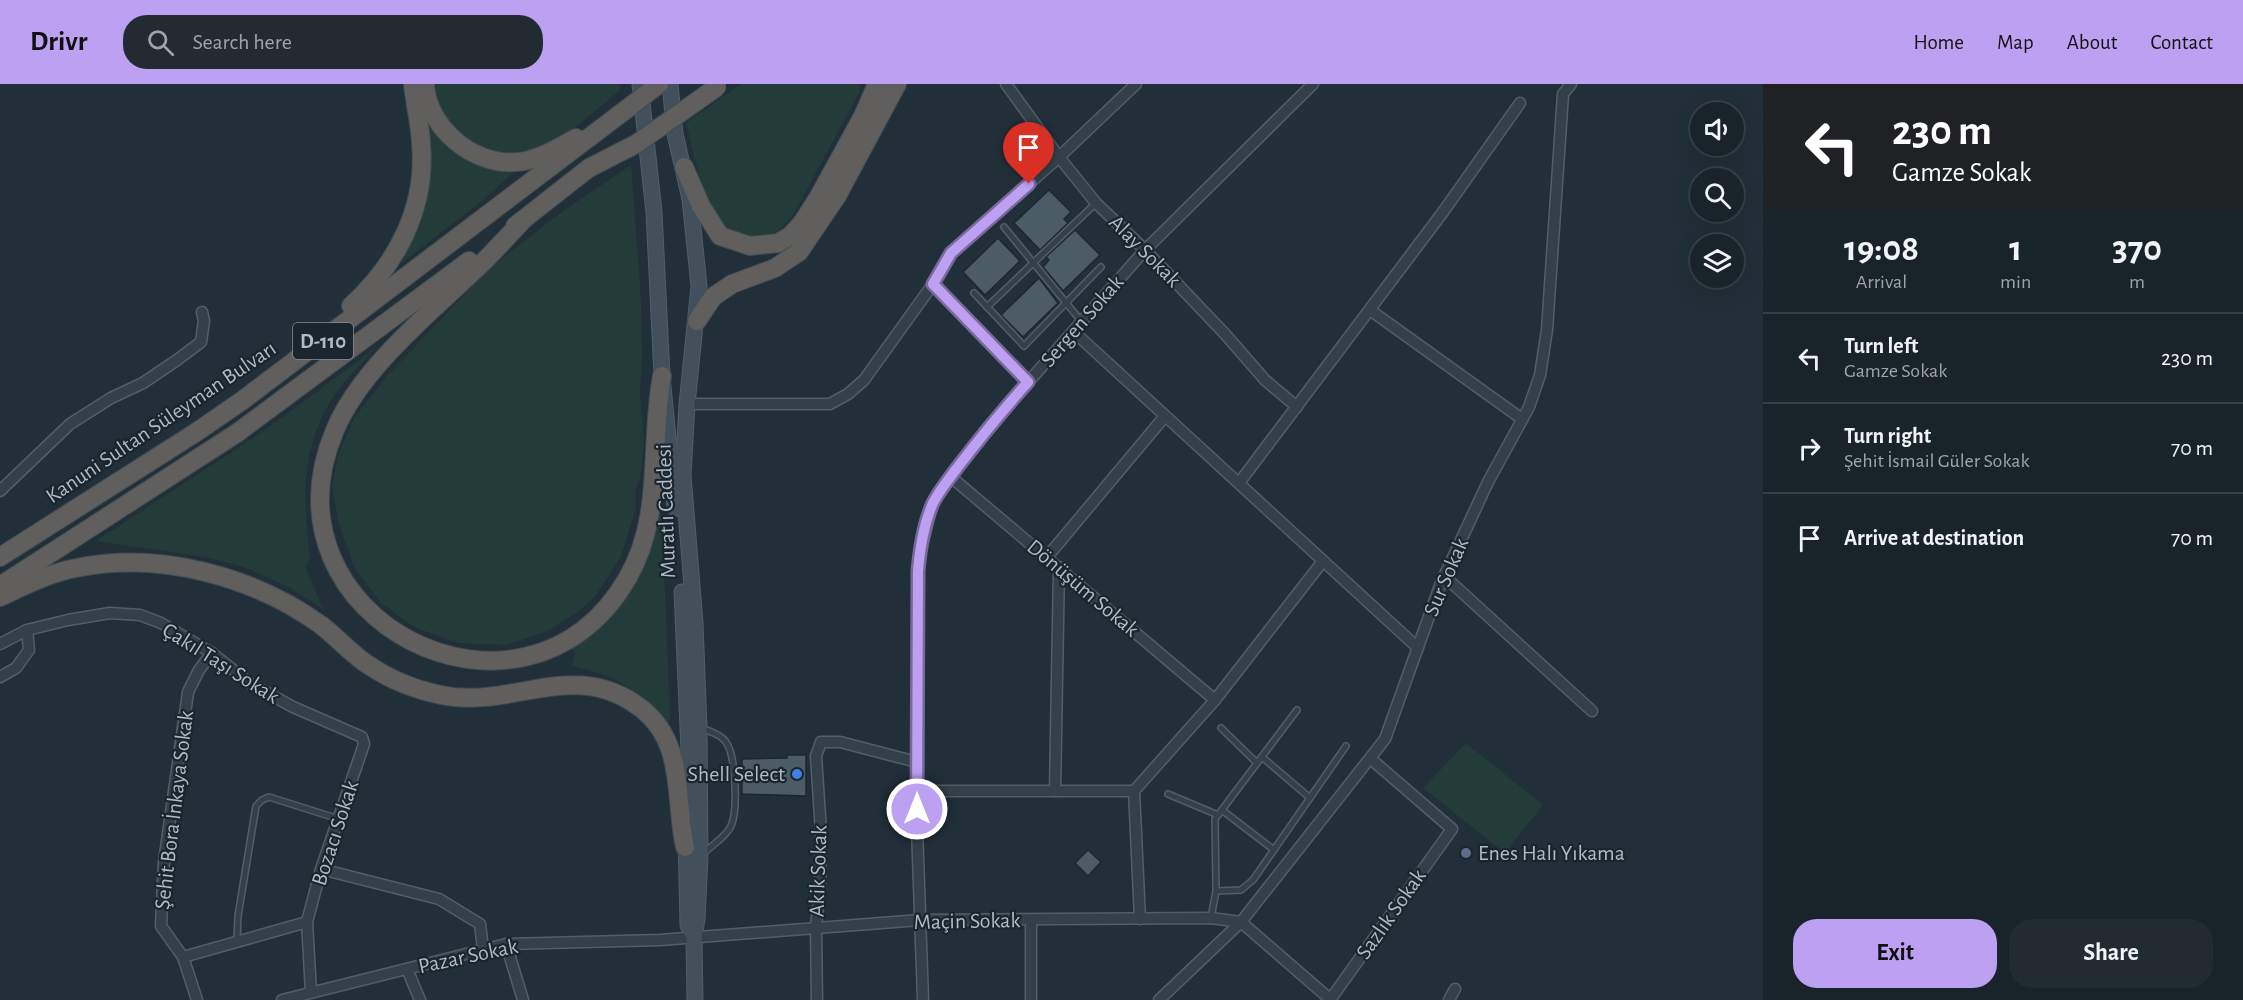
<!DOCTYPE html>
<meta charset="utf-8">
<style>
:root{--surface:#19232a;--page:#222b32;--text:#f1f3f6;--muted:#9fa4a8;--line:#374047;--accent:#bca0f2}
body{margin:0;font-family:"Alegreya Sans",sans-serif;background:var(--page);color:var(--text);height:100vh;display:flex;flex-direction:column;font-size:22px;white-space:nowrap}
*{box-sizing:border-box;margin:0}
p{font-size:20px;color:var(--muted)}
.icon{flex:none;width:33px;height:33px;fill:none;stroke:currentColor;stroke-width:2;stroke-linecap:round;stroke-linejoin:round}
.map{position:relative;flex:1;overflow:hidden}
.side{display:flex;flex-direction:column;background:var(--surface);width:480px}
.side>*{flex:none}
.guide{background:#202124;color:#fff;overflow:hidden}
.buttons{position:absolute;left:1690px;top:18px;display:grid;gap:12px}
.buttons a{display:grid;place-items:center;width:54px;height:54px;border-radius:50%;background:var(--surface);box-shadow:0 6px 24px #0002,0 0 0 2px var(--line);font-size:30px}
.pin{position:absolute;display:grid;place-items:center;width:51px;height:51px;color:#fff;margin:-62px -26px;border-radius:50% 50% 50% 0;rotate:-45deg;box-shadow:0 0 6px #0007}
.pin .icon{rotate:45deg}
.me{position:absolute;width:66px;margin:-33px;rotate:0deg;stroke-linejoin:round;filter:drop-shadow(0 0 4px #0008)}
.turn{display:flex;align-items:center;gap:21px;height:126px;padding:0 30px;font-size:27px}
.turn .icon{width:78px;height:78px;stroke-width:2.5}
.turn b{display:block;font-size:42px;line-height:51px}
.eta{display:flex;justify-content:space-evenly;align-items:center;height:102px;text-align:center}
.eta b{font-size:36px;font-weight:600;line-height:42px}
.action{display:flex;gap:12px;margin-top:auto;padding:12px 30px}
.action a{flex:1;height:69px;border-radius:24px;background:var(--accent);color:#111;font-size:24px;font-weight:600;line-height:69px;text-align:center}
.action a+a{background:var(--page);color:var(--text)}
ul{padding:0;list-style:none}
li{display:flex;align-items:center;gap:18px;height:90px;padding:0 30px;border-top:2px solid var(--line)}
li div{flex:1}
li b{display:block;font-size:22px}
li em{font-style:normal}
header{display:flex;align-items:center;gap:36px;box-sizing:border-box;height:84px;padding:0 30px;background:var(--accent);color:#111}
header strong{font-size:28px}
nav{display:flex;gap:33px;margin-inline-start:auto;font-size:21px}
.search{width:420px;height:54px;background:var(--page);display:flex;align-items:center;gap:15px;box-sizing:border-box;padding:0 21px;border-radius:24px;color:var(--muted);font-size:22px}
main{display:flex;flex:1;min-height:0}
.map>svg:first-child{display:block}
.green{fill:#233c39}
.building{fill:#4b5c67;stroke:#1c272f;stroke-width:1.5}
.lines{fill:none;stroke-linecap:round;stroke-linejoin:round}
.service-casing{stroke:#525e67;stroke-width:8}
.minor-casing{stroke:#525e67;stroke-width:13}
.secondary-casing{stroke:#525e67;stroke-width:17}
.trunk-casing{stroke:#3f4b53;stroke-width:20}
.service{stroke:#344049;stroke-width:5}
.minor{stroke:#344049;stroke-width:10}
.secondary{stroke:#42505c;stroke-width:15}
.trunk{stroke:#605f5d;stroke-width:18}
.trunk-bridge-casing{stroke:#3f4b53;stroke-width:20;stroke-linecap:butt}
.trunk-bridge{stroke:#605f5d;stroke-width:18}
.route-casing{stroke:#7a689d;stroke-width:15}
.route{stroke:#bca0f2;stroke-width:10}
.shop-dot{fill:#3f7fe0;stroke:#1a252d;stroke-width:2}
.service-dot{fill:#5c6f8a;stroke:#1a252d;stroke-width:2}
.labels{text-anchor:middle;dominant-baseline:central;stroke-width:4.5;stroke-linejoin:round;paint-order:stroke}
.shield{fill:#1a252d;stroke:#828e97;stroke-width:1.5}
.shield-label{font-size:21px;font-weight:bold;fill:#afbbc5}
.street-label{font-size:22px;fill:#afbbc5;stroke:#1a252d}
.poi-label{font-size:22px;fill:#afbbc5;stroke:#1a252d;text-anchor:end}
</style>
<header>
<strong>Drivr</strong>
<div class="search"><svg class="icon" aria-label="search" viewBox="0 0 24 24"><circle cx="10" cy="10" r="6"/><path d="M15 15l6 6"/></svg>Search here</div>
<nav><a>Home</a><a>Map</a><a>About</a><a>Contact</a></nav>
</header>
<main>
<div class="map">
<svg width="1763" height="916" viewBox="0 0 1763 916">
<rect width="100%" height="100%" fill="#212f38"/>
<g class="green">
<path d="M435,0H620V6C597,26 558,61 528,68C517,71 507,69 496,67C482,64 470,59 460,49C447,36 436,19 435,0Z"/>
<path d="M741,0H860L859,9L793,131C784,144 771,153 754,153C748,153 737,152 731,149C706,136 693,65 686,39Z"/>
<path d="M432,45C451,73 482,84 515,87L483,116L402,179L400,176C408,163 417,149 422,135C432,106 430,76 427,47Z"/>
<path d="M631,81L641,216L642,275L640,308L644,358L641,389L635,409L636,423L621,473L596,511L578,528L546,548L505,561L457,559L414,543L381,519L354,483L339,439L332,404L338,371L354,334L386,293L491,183L559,130Z"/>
<path d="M377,263C361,280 344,296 332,315C299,367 304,419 310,476L305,482L323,525L287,502L244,483L205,473L96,457L265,346Z"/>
<path d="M662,432L670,636L667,641C637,604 618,592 572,582L575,569L570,562L605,536L624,509L654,433Z"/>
<path d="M1466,659L1543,721L1505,769L1423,704Z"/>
</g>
<g class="building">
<path d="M1049,106L1071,128L1064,135L1068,139L1040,166L1014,139Z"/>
<path d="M1075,146L1100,171L1063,207L1043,183L1049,176L1046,173Z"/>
<path d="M998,154L1020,177L985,211L963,188Z"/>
<path d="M1039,194L1058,219L1023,253L1001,231Z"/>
<path d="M787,671H806V712L742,710V675L787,674Z"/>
<path d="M1088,766L1101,778L1088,792L1075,779Z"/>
</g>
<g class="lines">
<defs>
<g id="service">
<path d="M1004,143L1081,237"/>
<path d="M974,209L1024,262L1101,183"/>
<path d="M987,223L1096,119"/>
<path d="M1221,644L1257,679"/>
<path d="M702,645C709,646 722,652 726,658C736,672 738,727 731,742C727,752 712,761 704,769"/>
<path d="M1262,673L1310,714"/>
<path d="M1168,710L1218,731"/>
<path d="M1222,726L1274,766"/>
<path d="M1216,807L1241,806L1253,796L1346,662"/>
<path d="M1211,834L1216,807L1215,735L1297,626"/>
<path d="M237,857L238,832L256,722L262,716L269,713L339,735"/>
</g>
<g id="minor">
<path d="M1006,0L1059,73L1096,119L1145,166L1225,250L1265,296L1297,323"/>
<path d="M933,200L1028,298"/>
<path d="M1370,226L1522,335"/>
<path d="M1074,248L1418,564"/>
<path d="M687,320H830L848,310L864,296L933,200L951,169L1059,73L1136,0"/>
<path d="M951,393L1215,616"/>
<path d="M1239,399L1443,128L1520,19"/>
<path d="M0,407L70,340L111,314L143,299L177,276L201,258L204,237L202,228"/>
<path d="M1047,473L1165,332"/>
<path d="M1444,492L1592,627"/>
<path d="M0,560L27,546L68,536L110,529L140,531L161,539L212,569L251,600L293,623L362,653L364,660L362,666L321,785L307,838L311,908"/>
<path d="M0,593L16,584L29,566L27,546"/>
<path d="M917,707H1134L1215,616L1323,477"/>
<path d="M1055,707L1059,483"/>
<path d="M1134,707L1140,835"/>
<path d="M321,785L439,815L480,840L483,865"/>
<path d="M1031,836V916"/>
<path d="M506,860L523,916"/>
<path d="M183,873L307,838"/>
<path d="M407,885L420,916"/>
<path d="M197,916L183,873L161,842L164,778L188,608L199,586L212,569"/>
<path d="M282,916L506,860L660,856L920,836L1211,834L1241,838L1331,916"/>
<path d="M817,916L816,843L820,804L821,748L816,672L821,658H840L917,678"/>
<path d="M923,916L917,744L918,487L920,469L933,418L984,348L1145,166L1313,0"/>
<path d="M1159,916L1241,838L1385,655L1441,499L1488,398L1529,323L1540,291L1547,246L1563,10L1571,0"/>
<path d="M1330,916L1452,745L1371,675"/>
<path d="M1449,916L1455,905"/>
</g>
<g id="secondary">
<path d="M640,0L654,128L662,292L675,424"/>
<path d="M670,0L675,50L690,115L699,202L687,320L683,391L695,539L699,644L700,772L697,835L694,854L695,916"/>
<path d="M682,508L689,667L687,727"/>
<path d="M686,751L688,841L690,846"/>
</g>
<g id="trunk">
<path d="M425,0C427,43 473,82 516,78C537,77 558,64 576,54"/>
<path d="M684,83L701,122L720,152L750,162L778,159L790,152L802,139L818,114L863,32L877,0"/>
<path d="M523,136C508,152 494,168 478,183C430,229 361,284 335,346C254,535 524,671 627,495C664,433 649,360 662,292"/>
<path d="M515,142L589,84"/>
<path d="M351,222C397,180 427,123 421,59C420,39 415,20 413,0"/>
<path d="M697,237L713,213L732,200L775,184L799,168L837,112L897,0"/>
<path d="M0,473L195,349L243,316L632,21"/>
<path d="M0,502L237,349L469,177"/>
<path d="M0,513C24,502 49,489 76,484C159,467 253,492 321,541C338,554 352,571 370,582C391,596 417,606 441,611C514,626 575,572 642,625C686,660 674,715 685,763"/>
</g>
</defs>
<use href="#service" class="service-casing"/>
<use href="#minor" class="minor-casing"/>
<use href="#secondary" class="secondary-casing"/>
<use href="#trunk" class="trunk-casing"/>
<use href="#service" class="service"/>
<use href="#minor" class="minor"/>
<use href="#secondary" class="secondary"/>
<use href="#trunk" class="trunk"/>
<defs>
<g id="trunk-bridge">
<path d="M632,21L659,0"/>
<path d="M589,84L636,60L717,3"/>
</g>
</defs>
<use href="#trunk-bridge" class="trunk-bridge-casing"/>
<use href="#trunk-bridge" class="trunk-bridge"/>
</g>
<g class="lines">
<defs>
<path id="route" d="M917,725L918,487C920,464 924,439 933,419C939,407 949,395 957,384C980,354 1003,326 1028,298L933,200L951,169L1029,100"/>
</defs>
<use href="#route" class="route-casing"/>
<use href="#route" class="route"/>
</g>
<circle class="shop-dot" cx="797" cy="690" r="6"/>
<circle class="service-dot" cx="1466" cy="769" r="6"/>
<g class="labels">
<rect class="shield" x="293" y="239" width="60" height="36" rx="4.5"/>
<g class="shield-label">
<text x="323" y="257">D-110</text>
</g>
<g class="street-label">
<text transform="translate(1145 167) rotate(45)">Alay Sokak</text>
<text transform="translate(1082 237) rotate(-49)">Sergen Sokak</text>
<text transform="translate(161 338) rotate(-34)">Kanuni Sultan Süleyman Bulvarı</text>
<text transform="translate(666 427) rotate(-92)">Muratlı Caddesi</text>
<text transform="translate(1446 493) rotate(-67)">Sur Sokak</text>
<text transform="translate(1083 504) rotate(40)">Dönüşüm Sokak</text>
<text transform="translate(221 579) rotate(32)">Çakıl Taşı Sokak</text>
<text transform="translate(174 726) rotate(-83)">Şehit Bora İnkaya Sokak</text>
<text transform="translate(335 749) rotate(-72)">Bozacı Sokak</text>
<text transform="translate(818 787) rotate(-88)">Akik Sokak</text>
<text transform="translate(1391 830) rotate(-55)">Sazlık Sokak</text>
<text transform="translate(967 837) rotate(-1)">Maçin Sokak</text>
<text transform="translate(468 872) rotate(-12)">Pazar Sokak</text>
</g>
<g class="poi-label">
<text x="785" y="690">Shell Select</text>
<text x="1478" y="769" text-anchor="start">Enes Halı Yıkama</text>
</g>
</g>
</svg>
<div class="buttons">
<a><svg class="icon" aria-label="sound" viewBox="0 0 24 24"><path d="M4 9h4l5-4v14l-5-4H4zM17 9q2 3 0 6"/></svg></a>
<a><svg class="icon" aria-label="search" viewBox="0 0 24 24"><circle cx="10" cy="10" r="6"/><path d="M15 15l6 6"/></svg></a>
<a><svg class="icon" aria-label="layers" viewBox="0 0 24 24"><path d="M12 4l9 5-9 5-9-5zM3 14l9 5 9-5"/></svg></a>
</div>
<div class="pin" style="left:1029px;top:100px;background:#d93025"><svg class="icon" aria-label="arrive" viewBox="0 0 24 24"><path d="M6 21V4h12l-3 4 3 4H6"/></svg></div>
<svg class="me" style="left:917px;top:725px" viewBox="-20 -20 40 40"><circle r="17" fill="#bca0f2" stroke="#fff" stroke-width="3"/><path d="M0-11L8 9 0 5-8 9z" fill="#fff"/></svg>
</div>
<section class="side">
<div class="guide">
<div class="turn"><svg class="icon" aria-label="left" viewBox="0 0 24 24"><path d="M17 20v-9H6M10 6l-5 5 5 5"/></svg><div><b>230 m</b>Gamze Sokak</div></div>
</div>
<div class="eta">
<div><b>19:08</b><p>Arrival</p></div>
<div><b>1</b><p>min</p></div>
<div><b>370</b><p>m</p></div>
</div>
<ul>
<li><svg class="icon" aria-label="left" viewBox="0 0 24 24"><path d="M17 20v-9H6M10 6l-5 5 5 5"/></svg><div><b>Turn left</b><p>Gamze Sokak</p></div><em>230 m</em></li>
<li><svg class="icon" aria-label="right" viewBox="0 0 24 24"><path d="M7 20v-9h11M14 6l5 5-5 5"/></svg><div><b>Turn right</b><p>Şehit İsmail Güler Sokak</p></div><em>70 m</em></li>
<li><svg class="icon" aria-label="arrive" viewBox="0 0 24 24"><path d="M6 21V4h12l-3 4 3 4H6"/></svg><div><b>Arrive at destination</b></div><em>70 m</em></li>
</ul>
<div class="action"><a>Exit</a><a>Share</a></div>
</section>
</main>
